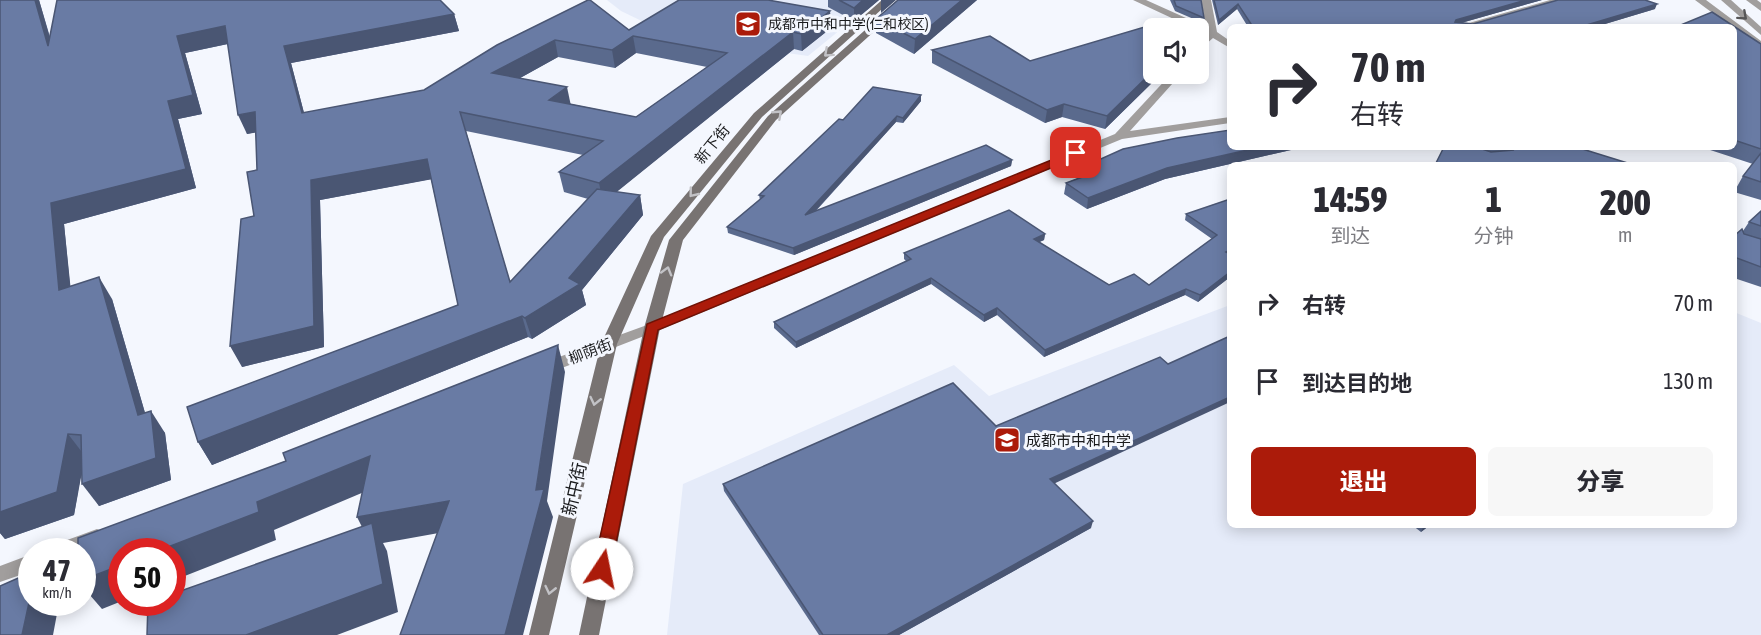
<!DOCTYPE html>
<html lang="zh">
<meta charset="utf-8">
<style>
:root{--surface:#fff;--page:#f7f7f7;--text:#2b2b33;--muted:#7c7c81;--accent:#ab1b0a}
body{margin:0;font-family:"Asap Condensed","Noto Sans SC",sans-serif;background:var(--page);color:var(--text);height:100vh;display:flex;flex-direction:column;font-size:22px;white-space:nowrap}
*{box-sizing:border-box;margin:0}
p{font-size:20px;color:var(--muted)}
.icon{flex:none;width:33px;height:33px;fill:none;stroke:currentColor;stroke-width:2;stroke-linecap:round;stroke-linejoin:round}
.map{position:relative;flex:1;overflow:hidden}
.side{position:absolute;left:1227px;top:162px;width:510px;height:366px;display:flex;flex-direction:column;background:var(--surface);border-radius:9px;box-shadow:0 3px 15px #0003}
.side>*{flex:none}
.guide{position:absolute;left:1227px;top:24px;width:510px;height:126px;border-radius:9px;box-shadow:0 3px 15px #0003;background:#fff;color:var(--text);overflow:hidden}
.controls{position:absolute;left:1143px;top:18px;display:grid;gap:12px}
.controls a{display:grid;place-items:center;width:66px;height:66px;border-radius:9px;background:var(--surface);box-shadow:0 3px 15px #0003;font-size:30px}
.speed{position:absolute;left:18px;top:538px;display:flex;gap:12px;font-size:30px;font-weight:700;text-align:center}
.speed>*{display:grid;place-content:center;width:78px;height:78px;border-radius:50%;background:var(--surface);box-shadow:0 3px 15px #0003;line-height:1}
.speed small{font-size:15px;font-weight:400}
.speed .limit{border:9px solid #d22;background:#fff;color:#111}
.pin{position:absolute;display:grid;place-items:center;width:51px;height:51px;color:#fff;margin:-26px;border-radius:12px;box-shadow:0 3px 9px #0006}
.me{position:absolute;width:66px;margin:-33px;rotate:11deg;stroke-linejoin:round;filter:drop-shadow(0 0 4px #0008)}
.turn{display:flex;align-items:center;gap:21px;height:126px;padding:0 24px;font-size:27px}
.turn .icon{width:78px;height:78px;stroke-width:2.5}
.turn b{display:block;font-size:42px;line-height:51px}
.eta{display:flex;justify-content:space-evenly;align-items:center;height:102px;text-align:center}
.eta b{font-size:36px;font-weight:800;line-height:42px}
.action{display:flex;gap:12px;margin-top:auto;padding:12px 24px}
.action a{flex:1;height:69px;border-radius:9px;background:var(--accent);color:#fff;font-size:24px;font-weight:800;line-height:69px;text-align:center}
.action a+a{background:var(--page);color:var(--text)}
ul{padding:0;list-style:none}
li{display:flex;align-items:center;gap:18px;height:78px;padding:0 24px}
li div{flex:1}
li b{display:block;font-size:22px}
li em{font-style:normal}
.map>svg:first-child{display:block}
.built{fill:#e5ebf9}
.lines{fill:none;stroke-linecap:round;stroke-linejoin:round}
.minor{fill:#a19e9d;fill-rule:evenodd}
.tertiary{fill:#a19e9d;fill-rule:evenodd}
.secondary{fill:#787372;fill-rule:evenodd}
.wall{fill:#5a6a8d;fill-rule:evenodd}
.shaded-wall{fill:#4a5673}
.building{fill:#697ba4;stroke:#4a5673;stroke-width:1.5;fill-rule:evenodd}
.oneway{stroke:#575657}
.oneway2{stroke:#c2c2c6}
.route{fill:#ab1b0a;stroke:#6f1206;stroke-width:1.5}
.labels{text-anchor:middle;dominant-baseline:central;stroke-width:6;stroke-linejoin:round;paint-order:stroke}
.far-poi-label{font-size:14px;fill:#1a1b1d;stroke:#f4f7fe;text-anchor:start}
.street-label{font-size:15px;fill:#1a1b1d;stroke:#f4f7fe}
.poi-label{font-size:15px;fill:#1a1b1d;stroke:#f4f7fe;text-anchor:start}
.near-street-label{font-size:18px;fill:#1a1b1d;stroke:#f4f7fe}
</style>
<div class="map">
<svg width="1761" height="635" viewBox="0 0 1761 635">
<rect width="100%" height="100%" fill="#f4f7fe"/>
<g class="built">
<path d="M607,0H877L808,56L675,37L621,11Z"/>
<path d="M1230,305V525H1734V312L1761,323V635H667L683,484L954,365L989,396Z"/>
</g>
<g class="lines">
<g class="minor">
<path d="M1133,0H1146L1206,27L1201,0H1211L1217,32L1230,41V48L1213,38L1198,51V42L1206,34Z"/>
<path d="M1550,0H1565L1471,27H1455Z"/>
<path d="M1695,0H1706L1761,41V49Z"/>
<path d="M1171,74H1181L1130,131L1230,117V123L1122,139L657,331L549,373H537L535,369L537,365L647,325L1115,134Z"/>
<path d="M1434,147H1452L1502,162L1504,165H1485Z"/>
<path d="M97,529L104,532L107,537L104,542L79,552H48L51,546Z"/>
<path d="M32,554V571L0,582V566Z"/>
</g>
<g class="tertiary">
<path d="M1721,0H1731L1761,27V35Z"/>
<path d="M1746,0H1757L1761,3V11Z"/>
</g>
<g class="secondary">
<path d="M882,0H892L762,117L664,237L617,344L549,635H529L601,344L651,236L754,113Z"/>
<path d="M899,0H909L776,120L683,240L660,328L599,635H579L644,328L669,240L768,116Z"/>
</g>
</g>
<g class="wall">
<path d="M0,0H39L50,37L454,14L459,31L291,63L304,113L424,90L497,45L629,30L830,11L831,28L802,51L794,49L616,192L640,195L643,215L582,290L586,305L532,339L528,337L212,465L198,442L458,305L431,179L320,200L324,347L242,367L257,170L256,132L247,134L228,44L185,53L202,114L178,119L196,188L64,224L70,286L112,299L145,413L165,433L171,480L99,506L81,474L74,515L5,539L0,533ZM636,53L707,67L636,117L571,104L520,78L558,57L615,68ZM466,131L583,155L559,172L564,192L588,199L510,282Z"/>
<path d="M828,0H879L854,21L828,7Z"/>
<path d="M898,0H977L914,54L876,33V19Z"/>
<path d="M1170,0H1201L1204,18L1203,23L1175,11Z"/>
<path d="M1212,0H1542L1461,23L1473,24L1655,9L1595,27H1248L1237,9L1218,25Z"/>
<path d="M1183,20L1203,30L1202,35L1198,39V28H1183L1182,25Z"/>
<path d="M1734,27L1761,44V200L1734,192L1743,176L1753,164L1701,147H1734Z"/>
<path d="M932,50L1154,74H1161L1105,129L1062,117L1045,123L932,63Z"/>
<path d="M921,95V101L903,123L896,122L815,212L1012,160L1011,166L794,255L728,233L727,227L760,200L759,195L843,120Z"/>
<path d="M1444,147H1576L1435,165Z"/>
<path d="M1291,150L1165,179L1087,209L1064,194L1066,183L1083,176L1085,166Z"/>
<path d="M1230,199V277L1198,302L1185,295L1044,357L997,315L984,322L931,284L796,348L774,328V322L906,261L904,259V253L1045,234L1044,240L1039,242L1109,285H1149L1212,239L1185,220L1186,214Z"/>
<path d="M1761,211V287L1734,278V236L1743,231L1749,222Z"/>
<path d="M723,484H1055L1091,528L899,635H819L724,491Z"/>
<path d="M1412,525H1430L1421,532Z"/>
</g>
<g class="shaded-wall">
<path d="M35,0H39L57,63L48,46Z"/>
<path d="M863,0H879L854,21V8Z"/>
<path d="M881,0H896L881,13Z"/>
<path d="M962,0H977L914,54L915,39Z"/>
<path d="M1526,0H1542L1454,25L1453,27L1456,20Z"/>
<path d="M1238,4L1237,9L1218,25L1219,20Z"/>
<path d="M1657,4L1655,9L1595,27H1580Z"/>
<path d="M830,11L831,28L802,51L801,34Z"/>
<path d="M454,14L459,31L291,63L309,132L302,113L284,46Z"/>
<path d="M225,26L232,43L185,53L202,114L178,119L196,188L64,224L73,311L59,290L51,203L177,36Z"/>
<path d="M1203,30L1202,35L1198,39V35Z"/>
<path d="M793,32L794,49L603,203L599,183Z"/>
<path d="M633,36L636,53L615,68L612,50Z"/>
<path d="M555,40L558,57L497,91L492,73Z"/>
<path d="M1154,70V74H1161L1105,129L1107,116Z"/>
<path d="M567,87L571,106L549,100Z"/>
<path d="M921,95V101L903,123V118Z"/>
<path d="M1064,104L1062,117L1045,123L1047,110Z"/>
<path d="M255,112L264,131L247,134L238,115Z"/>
<path d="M897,116L896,122L806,221L805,215Z"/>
<path d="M1261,147H1292L1291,150L1165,179L1087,209L1088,198L1167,168Z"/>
<path d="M427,159L433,179L320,200L324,347L242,367L230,346L311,180Z"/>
<path d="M1012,160L1011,166L794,255L793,248Z"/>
<path d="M640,195L643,215L582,290L586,305L532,339L525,318L569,278Z"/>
<path d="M1045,234L1044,240L1033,245L1034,239Z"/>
<path d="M1230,272V277L1198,302L1200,295Z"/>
<path d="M99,277L112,299L152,437L138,415Z"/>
<path d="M931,278V284L796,348V342Z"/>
<path d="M1186,289L1185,295L1044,357L1045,350Z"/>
<path d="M997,308V315L984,322V315Z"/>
<path d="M522,316L528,337L212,465L198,442Z"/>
<path d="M558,345L565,372L547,501L553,517L523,635H505L536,490Z"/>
<path d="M1230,397V402L1049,486L1050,479Z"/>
<path d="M151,411L165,433L171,480L99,506L82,484Z"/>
<path d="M68,434L85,456L74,515L5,539L0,533V512Z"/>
<path d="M370,456L383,484L274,530L276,540L172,581V552H155L257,502Z"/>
<path d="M449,501L461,529L383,543L387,551L398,612L337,635H246L371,545L357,517Z"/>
<path d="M1093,521L1091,528L899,635H887Z"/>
<path d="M1424,525H1430L1421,532Z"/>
<path d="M122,565V601L102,609L82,586V580Z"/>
<path d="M32,589V603H59L53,635H22Z"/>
</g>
<g class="building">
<path d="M0,0H35L48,46L57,0H440L454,14L284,46L302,113L424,90L497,45L588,0H590L629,30L679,0H768L830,11L801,34L793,32L599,183L559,172L603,141L460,112L510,282L597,189L640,195L569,278L580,284L525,318L522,316L198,442L187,407L458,305L427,159L311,180L314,326L230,346L241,219L254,216L247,172L257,170L255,112L238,115L225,26L177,36L193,95L168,101L186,169L51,203L59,290L99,277L138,415L151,411L156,458L82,484L81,435L68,434L57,492L0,512ZM633,36L727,53L636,117L549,100L567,87L492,73L555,40L612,50Z"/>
<path d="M839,0H863L854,8Z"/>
<path d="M898,0H962L915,39L876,19Z"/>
<path d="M1174,0H1201L1204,18L1176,6Z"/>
<path d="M1214,0H1526L1456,20L1455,22L1473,24L1558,0H1645L1657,4L1580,27H1576L1578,25L1572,27H1253L1238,4L1219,20Z"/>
<path d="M1712,12L1761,44V149L1734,140V27H1676Z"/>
<path d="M1183,20L1203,30L1198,35V28H1186Z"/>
<path d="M1158,23L1170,28H1154V70L1107,116L1064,104L1047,110L932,50L990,36L1030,61Z"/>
<path d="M873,87L921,95L903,118L897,116L805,215L986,145L1012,160L793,248L727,227L764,196L759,195L839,119L843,120Z"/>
<path d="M1230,130V147H1261L1167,168L1088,198L1066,183L1096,172L1085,166L1123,149L1177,138Z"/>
<path d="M1444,147H1476L1491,152L1513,150L1511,147H1576L1634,165H1435Z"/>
<path d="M1761,153V182L1743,176Z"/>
<path d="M1230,199V250L1226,252L1230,254V272L1200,295L1186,289L1045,350L997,308L984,315L931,278L796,342L774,322L911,259L904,253L1009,210L1045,234L1034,239L1109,285L1134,274L1149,285L1217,235L1186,214Z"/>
<path d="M1761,211V226L1749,222Z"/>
<path d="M1742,229L1744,234L1761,239V267L1734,257V236Z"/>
<path d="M1230,336V397L1050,479L1093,521L887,635H823L723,484L953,383L996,426L1160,357L1168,364Z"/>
<path d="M558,345L536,490L544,489L505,635H400L449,501L357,517L370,456L257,502L259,512L155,552H122V565L82,580V552H78V538L286,461L283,453Z"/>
<path d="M372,523L383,584L246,635H147L148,603H172V594Z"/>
<path d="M32,572V589L22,635H0V586Z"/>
</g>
<defs><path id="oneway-chevron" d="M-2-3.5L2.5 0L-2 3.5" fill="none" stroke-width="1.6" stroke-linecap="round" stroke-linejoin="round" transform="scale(1.5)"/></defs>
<use class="oneway" href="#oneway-chevron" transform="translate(1743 16) rotate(42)"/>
<g class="oneway2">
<use href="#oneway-chevron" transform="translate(828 53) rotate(138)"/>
<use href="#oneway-chevron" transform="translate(778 114) rotate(-43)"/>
<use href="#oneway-chevron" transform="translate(693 193) rotate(129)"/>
<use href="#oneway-chevron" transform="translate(667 271) rotate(-74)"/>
<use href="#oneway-chevron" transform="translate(595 401) rotate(103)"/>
<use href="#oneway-chevron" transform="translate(550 590) rotate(103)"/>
</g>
<path class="route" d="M1076,150L1080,151V156L658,330L611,569L609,574L602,577L596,574L593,569L647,324Z"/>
<defs>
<symbol id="school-square" viewBox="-11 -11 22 22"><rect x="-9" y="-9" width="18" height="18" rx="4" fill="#ab1b0a" stroke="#f4f7fe"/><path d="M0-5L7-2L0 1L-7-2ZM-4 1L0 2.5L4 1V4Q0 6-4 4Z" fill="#fff"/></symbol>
</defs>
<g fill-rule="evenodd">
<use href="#school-square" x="733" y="9" width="30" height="30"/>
<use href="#school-square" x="992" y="425" width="30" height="30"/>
</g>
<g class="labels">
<g class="far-poi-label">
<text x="768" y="24">成都市中和中学(仁和校区)</text>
</g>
<g class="street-label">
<text transform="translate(712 144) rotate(-51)">新下街</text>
<text transform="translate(590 351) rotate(-21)">柳荫街</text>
</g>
<g class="poi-label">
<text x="1026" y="440">成都市中和中学</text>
</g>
<g class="near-street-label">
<text transform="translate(574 489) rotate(-77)">新中街</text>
</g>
</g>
</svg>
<div class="controls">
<a><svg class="icon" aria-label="sound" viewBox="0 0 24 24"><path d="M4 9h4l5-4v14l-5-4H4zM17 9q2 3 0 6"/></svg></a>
</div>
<div class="speed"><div>47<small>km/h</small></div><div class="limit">50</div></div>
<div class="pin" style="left:1076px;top:153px;background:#d93025"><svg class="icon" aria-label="arrive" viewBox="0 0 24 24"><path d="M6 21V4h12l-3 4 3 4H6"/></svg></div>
<svg class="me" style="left:602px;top:569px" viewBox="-20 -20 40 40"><circle r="19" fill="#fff"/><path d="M0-13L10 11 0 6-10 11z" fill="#ab1b0a"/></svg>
<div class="guide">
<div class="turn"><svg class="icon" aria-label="right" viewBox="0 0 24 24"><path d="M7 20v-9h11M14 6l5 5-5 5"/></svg><div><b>70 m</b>右转</div></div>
</div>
<section class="side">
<div class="eta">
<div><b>14:59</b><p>到达</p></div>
<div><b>1</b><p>分钟</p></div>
<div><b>200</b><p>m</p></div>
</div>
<ul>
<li><svg class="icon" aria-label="right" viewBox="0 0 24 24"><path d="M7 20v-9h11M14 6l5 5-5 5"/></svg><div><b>右转</b></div><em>70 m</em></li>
<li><svg class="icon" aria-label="arrive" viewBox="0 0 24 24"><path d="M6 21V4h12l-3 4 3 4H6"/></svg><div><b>到达目的地</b></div><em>130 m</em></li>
</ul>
<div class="action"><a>退出</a><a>分享</a></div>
</section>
</div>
